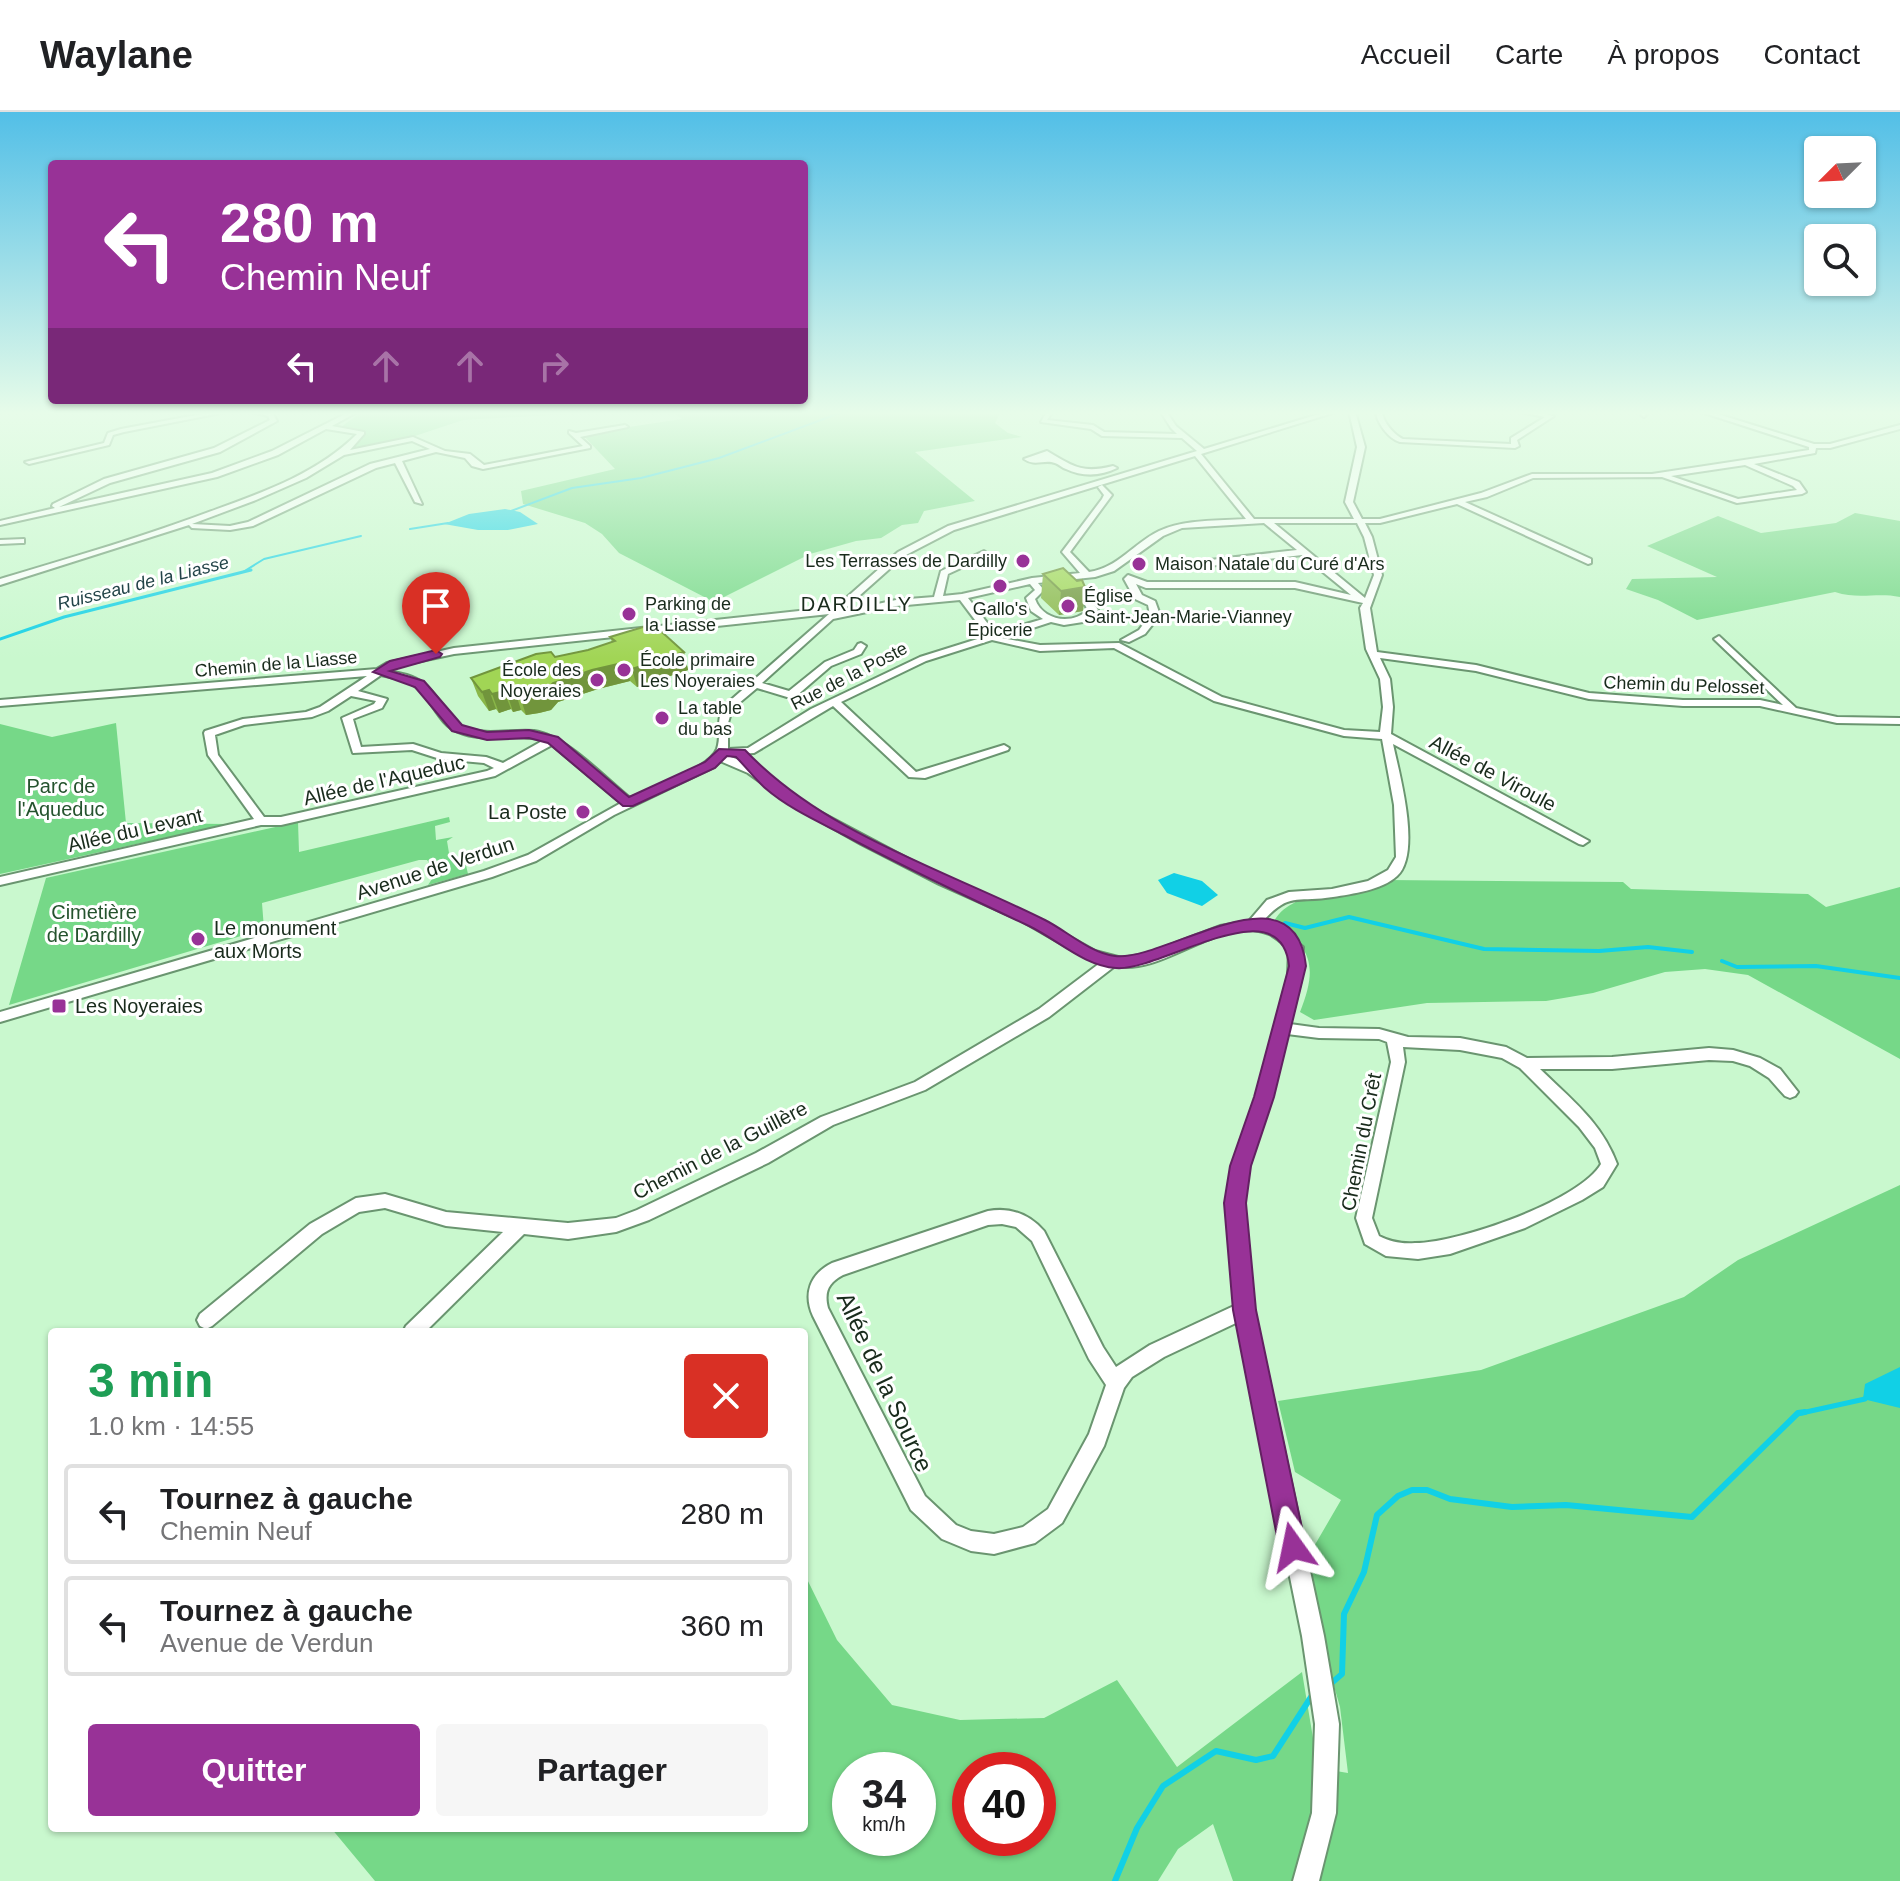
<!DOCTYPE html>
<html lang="fr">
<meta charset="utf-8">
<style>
:root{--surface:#fff;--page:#f6f6f6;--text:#202124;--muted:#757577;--line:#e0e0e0;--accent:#983297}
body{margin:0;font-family:Arial,sans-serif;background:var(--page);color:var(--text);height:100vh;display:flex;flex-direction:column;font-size:30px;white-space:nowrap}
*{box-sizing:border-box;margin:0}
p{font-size:26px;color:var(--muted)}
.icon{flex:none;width:44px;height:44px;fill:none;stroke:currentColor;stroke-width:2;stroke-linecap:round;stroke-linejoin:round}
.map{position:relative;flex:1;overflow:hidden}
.panel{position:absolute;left:48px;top:1216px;width:760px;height:504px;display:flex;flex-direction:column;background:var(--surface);border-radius:8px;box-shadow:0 2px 6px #0004}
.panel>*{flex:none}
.hud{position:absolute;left:48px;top:48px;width:760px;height:244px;border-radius:8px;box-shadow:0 2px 6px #0004;background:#983297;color:#fff;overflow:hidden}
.needle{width:52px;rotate:246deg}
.fabs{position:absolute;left:1804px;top:24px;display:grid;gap:16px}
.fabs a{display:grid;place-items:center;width:72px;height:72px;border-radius:8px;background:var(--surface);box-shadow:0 2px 6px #0004;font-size:40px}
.speed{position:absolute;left:832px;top:1640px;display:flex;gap:16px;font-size:40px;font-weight:700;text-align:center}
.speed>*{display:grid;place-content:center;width:104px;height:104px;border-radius:50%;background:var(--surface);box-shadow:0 2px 6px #0004;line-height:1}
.speed small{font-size:20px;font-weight:400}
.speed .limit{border:12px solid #d22;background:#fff;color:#111}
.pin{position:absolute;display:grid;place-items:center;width:68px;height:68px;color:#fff;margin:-82px -34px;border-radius:50% 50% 50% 0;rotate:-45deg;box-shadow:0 0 8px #0007}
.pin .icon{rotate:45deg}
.me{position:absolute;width:88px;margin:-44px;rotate:348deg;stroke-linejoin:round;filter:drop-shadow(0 0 6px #0008)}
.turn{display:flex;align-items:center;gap:28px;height:168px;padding:0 40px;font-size:36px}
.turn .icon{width:104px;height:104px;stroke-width:2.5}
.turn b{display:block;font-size:56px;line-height:68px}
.lanes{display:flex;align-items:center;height:76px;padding:0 40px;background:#0003;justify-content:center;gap:40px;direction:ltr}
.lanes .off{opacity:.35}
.round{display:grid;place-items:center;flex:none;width:84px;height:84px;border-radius:8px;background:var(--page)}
.overview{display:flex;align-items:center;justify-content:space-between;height:136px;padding:0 40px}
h1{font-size:48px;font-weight:800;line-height:60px;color:#1e9e55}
.primary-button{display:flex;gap:16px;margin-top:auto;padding:16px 40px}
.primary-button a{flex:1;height:92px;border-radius:8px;background:var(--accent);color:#fff;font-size:32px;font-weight:800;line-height:92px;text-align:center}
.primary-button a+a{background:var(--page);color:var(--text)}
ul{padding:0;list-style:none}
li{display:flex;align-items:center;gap:24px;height:100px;margin:0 16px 12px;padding:0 24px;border:4px solid var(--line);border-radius:8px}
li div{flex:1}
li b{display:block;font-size:30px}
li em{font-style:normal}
header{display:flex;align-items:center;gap:48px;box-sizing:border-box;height:112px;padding:0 40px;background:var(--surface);border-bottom:2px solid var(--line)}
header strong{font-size:38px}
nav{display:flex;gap:44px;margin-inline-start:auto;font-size:28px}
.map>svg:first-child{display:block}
.green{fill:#76d888;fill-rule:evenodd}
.water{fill:#11d0e6}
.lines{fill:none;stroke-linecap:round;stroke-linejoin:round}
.stream-far4{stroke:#11d0e6;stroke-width:2}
.stream-far3{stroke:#11d0e6;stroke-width:3}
.stream-far2{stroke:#11d0e6;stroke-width:4}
.stream-far1{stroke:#11d0e6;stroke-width:5}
.stream{stroke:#11d0e6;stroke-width:6}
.minor-casing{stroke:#6a9570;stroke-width:4}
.minor{fill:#fff;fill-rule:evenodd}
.rail{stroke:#304634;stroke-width:2;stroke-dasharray:2 4;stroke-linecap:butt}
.wall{fill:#8ab749}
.shaded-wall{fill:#71953c}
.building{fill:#a1d555;stroke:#71953c;stroke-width:2}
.route{fill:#983297;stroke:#632062;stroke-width:2}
.poi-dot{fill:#983297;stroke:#fff;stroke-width:3}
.labels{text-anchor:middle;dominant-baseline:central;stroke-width:6;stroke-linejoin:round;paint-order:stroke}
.far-poi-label{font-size:18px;fill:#192b1c;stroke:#fff;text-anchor:start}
.far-water-label{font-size:18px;font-style:italic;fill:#234449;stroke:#fff}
.far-street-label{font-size:18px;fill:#192b1c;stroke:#fff}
.far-quarter-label{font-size:20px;letter-spacing:2px;fill:#192b1c;stroke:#fff}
.street-label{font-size:20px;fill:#192b1c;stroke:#fff}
.park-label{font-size:20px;fill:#25532e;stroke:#fff}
.poi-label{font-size:20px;fill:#192b1c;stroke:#fff;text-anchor:start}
.near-street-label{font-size:24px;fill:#192b1c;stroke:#fff}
</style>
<header>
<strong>Waylane</strong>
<nav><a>Accueil</a><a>Carte</a><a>À propos</a><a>Contact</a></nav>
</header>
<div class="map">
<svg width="1900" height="1769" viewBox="0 0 1900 1769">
<rect width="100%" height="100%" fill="#c9f8ce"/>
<g class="green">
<path d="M363,299H622L463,308L406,327L348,340L364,320L341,315Z"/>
<path d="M672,299H1001L995,311L1008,321L1022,325L915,340L975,389L924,399L918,411L902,413L881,426L856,429L810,442L714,490L619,441L602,422L585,411L523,392L521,379L615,357L582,322L682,307Z"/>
<path d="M1855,401L1900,409V485C1876,480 1860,488 1835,480L1697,508L1658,488L1626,477L1632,467L1717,465L1647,434L1718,404L1761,421L1836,411Z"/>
<path d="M116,611L126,711L228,712L0,762V612L52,625Z"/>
<path d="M449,705L450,710L435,714L436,728L453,725L447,729L450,747L465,749L468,762L428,773L436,761L427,748H419L262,791L264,817L9,893L46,766L298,710L299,740Z"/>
<path d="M1386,768L1623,770L1631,777L1808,782L1826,795L1900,775V947L1748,863L1705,857L1665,860L1593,881L1546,889L1427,891L1314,908L1300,900C1317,857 1314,836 1274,810C1287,780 1356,774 1386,768Z"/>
<path d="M1900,1073V1769H1233L1213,1712L1178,1737L1158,1769H375L331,1716H804V1461L837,1528L892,1593L960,1608L1044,1606L1117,1568L1177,1655L1302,1560L1318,1656L1348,1661L1340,1595L1330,1560L1309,1443L1341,1388L1295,1360L1278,1289L1481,1258L1684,1185L1738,1148ZM850,1658H918V1726H850ZM970,1658H1038V1726H970Z"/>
</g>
<g class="water">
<path d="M505,397L520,400L538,412L508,418H478L444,412L469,402Z"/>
<path d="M1174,761L1202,769L1218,783L1202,794L1167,781L1158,768Z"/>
<path d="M1900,1255V1296L1863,1287L1865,1272Z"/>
</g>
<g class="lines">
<g class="stream-far4">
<path d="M1709,300L1718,299"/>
<path d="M511,399L572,376L641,366L719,346L845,299"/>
<path d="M410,417L448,411"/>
<path d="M243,460L264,447L361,424"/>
</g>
<path class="stream-far3" d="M0,527L64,505L251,458"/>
<g class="stream-far2">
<path d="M1285,811L1305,816L1349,805L1484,837L1599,839L1648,835L1692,840"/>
<path d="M1722,849L1737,855L1816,854L1900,866"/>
</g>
<path class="stream-far1" d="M1797,1302L1865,1287"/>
<g class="stream">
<path d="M1328,1574L1342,1562L1344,1502L1364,1460L1377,1403L1398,1384L1412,1378H1427L1450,1387L1512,1395L1566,1393L1692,1405L1798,1301L1805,1300"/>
<path d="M1115,1769L1137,1716L1163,1674L1216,1639L1256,1648L1273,1644L1313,1582"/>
</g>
<defs>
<g id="minor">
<path d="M217,299H231L124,320L113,323L109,333L29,352L25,350L104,331L108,321L121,317Z"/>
<path d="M249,299L273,302L277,309L220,340L110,371L59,395L212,361L272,339L351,299H359L332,314L364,320V322L350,338L413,325L445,339L470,342L484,353L583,334L569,321V319L576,321L625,313L628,315L580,325L590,334V336L483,357L472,354L465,346L436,340L402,349L422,392L415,390L395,351L376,356L253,414L230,418L192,416L189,413L0,473V467C73,445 146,424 217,397C267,379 319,360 357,322L326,317L278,343L217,365L0,413V409L55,396L52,394L53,392L104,367L214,336L270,308L268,304ZM412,329L430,337L370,352L248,410L230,414L192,412L256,388L306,366L344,343Z"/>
<path d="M1047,299H1053L1047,308L1093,313L1104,320L1177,322L1171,316L1160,299H1166L1176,314L1204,337L1329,299H1339L1201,342L1254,407H1354L1345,390L1357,335L1349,299H1355L1365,335L1353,390L1362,407H1380L1481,381L1532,362H1652L1809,338V335L1698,299H1708L1814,332H1830L1900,313V317L1830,336H1816L1815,341L1754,352L1799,370L1806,380L1802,382L1737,391L1662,365L1533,366L1487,385L1465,390L1591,447V451L1588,452L1457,392L1380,411H1365L1372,425L1382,463L1370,496L1377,540L1476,553L1589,581L1683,588H1760L1783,593L1716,529L1714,527L1719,524L1796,596L1837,605L1900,606V612L1837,611L1760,594H1683L1589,587L1476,559L1380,546L1390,567L1393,595L1391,622L1589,729L1583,733L1579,732L1393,632C1399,661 1422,741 1397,764C1382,778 1352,782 1333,785C1295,791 1290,779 1261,811L1278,815L1303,835L1302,864L1290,912L1319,916L1379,917L1408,925L1460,926L1506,935L1527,946L1612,945L1709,936L1733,938L1760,946L1780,957L1798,980L1795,984L1790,986L1785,984L1769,966L1750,954L1733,949L1709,948L1612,957H1540C1571,987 1602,1011 1617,1052L1603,1075L1582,1088L1525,1116L1450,1142L1418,1147L1386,1144L1365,1132L1356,1106L1391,950L1387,930L1379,927L1319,926L1287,922L1272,985L1249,1054L1243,1091L1254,1198L1324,1524L1339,1612L1336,1701L1319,1769H1293L1312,1701L1315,1612L1302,1524L1238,1210L1164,1245L1132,1265L1124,1276L1104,1334L1062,1411L1035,1431L994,1442L971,1439L942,1427L911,1398L813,1204C803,1182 810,1162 832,1151L988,1099C1010,1095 1029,1102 1044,1119L1103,1235L1116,1255L1150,1233L1236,1193L1227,1091L1233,1054L1256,985L1288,864L1289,837C1283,832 1276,825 1269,822C1220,802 1165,864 1115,854L1049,905L925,978L833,1013L768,1051L649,1108L616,1120L568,1127L524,1122L425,1220H403L406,1214L503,1120L446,1114L385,1096L359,1100L322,1122L212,1214L206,1217L200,1214L197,1208L200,1202L310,1112L356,1086L385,1082L446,1100L568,1111L616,1106L637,1098L756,1041L821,1005L915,970L1039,897L1100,851L1079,842L1022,809L939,772L861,732L797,696L748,661L720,649L714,655L614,703L536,749L492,765L0,910V900L484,759L528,743L621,691L552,633L495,664L281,713H261L0,773V765L254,707L208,643L204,621L205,619L243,607L306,600L320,595L367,564L0,594V588L377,557L387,551L454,536L836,495L898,440L948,414L1197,339L1182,326L1102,324L1091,317L1041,310ZM1195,344L1246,407C1218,409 1186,407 1159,419C1134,431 1118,456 1089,460L1070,440L1112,383L1102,373L1098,375L1104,383L1102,387L1062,440L1080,461L1032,466L962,482L943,484L948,462L987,444L988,442L984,439L941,459L934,485L896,488L841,500L904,444L954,418ZM1745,353L1793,374L1797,378L1738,387L1671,364ZM1264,411L1297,438L1184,451L1180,454L1184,457L1302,443L1351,483L1295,470H1147L1128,463L1124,467L1135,487L1148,493L1150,503L1139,518L1121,528L1129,530L1145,522L1160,503L1155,489L1142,483L1136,472L1146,476H1295L1363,491L1360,496L1366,537L1380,567L1383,595L1380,620L1344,618L1222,585L1119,531L1040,533L1002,526L1051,510L1064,513L1083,510L1098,498L1092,489L1069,475L1066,476V480L1085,493L1088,498C1072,513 1043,509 1035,487L1044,478L1038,471L1095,465L1114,459L1163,424L1182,416ZM1274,411H1357L1364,425L1374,463L1365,486ZM1030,472L1035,478L1026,486L1031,499L1043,507L995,521L968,486ZM960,488L987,524L920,545L811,597L748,636L728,637V611L732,597L757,576L787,585H795L831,554L861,542L866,534L861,531L858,532L854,538L825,550L789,579L762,571L833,507L896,494ZM829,502L724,594C715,610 722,622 717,637C709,657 650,677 630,686C605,666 565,623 534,619C511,617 487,624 465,616C445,607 440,583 423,571C413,563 400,561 388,559L393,555L454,542ZM992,528L1040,539L1114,536L1214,589L1344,624L1382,627L1394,693L1396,745L1388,758L1368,769L1332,777L1289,780L1267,788L1249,809L1220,814L1146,842L1122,846L1095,839L1031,803L918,752L805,692L745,650L725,643L754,641L833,594L909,665L925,666L1008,638L1009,636L1004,633L916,660L841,590L926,549ZM381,563C393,566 406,567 416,575C433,588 438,612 458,620C486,632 516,620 544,628L503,651L486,645L441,641L413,632L361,635L353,607L382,596L387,587L358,579ZM351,584L376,589L374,592L342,606L353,641L412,638L440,647L484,651L494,656L487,659L281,705H264L218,643L215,623L244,613L312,605L328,599ZM1403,935L1460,938L1502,946L1520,956L1579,1015L1595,1036L1601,1052C1580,1089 1458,1131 1415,1131C1401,1132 1391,1130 1379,1124L1372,1106L1405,950ZM1002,1112L1016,1115L1032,1129L1089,1247L1106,1273L1089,1322L1048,1397L1023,1415L994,1422L971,1419L956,1413L925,1384L828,1196C824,1180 828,1171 843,1163L988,1113Z"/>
<path d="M1376,299H1382C1382,309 1394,323 1403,327L1511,332V326L1545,305L1515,299H1531L1554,304L1517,328L1519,334L1515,336L1400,330C1389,327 1376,310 1376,299Z"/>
<path d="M1644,299H1650L1644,305L1641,303Z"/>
<path d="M1047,339C1073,354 1081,362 1113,354L1117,356C1101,364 1083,365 1066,357C1062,356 1059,352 1055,351C1044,347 1035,355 1024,347Z"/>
<path d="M24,427V431H21L0,432V428Z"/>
</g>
</defs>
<use href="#minor" class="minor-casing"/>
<use href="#minor" class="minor"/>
<path class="rail" d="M0,301L15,299"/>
</g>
<g class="wall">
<path d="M1043,462L1085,475L1083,499L1059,503L1041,486Z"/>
<path d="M610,525L684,540L688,558L637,575L630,569L598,577L558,590L551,598L539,601L526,603L521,598L513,600L511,597L499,601L496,597L489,599L478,584L471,566L588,538L612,530Z"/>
</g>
<g class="shaded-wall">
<path d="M1085,475L1083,499L1059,503L1061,479Z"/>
<path d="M684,540L688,558L637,575L632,557Z"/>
<path d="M626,550L630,569L598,577L558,590L551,598L539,601L526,603L520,584L553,571L592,558Z"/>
<path d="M489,578L496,597L489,599L482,580Z"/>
<path d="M504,579L511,597L499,601L492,582Z"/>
<path d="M515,579L521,598L513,600L507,581Z"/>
</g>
<g class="building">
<path d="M1063,456L1077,469L1082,468L1085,475L1061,479L1043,462Z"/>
<path d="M653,512L684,540L632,557L626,550L592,558L553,571L545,579L533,583L520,584L515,579L507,581L504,579L492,582L489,578L482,580L471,566L536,542L551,540L555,545L588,538L615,529L610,525Z"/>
</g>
<linearGradient id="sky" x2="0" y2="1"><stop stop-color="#52bfe7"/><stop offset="0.55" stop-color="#e7fce9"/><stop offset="1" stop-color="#e7fce9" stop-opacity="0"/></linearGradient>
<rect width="1900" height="547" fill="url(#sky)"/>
<path class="route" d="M436,538L442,542L440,545L390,559L424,569L462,613L487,620L529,618L558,625L629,685L705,650L719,637L745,638C825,722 943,757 1045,808C1067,819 1090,841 1115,844C1166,850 1295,750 1306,854L1274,985L1251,1054L1246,1091L1256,1198L1306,1435L1302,1444L1293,1448L1283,1444L1279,1435L1233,1198L1224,1091L1230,1054L1254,985L1289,854C1281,773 1161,860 1116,856C1084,854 1058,828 1029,814C967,785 905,756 844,723C817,709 788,696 765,676C755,667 746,655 736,645L727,644L715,656L633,694H623L548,631L529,626L487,628L452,619L415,575L373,560L390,549Z"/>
<g class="poi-dot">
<circle cx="1023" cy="449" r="8"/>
<circle cx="1139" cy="452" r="8"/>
<circle cx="1000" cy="474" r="8"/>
<circle cx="1068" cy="494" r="8"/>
<circle cx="629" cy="502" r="8"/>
<circle cx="624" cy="558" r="8"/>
<circle cx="597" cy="568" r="8"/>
<circle cx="662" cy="606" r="8"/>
<circle cx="583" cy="700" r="8"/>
<circle cx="198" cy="827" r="8"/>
<rect x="51" y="886" width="16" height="16" rx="4"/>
</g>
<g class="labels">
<g class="far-poi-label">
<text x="1007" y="449" text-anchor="end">Les Terrasses de Dardilly</text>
<text x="1155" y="452">Maison Natale du Curé d'Ars</text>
<text x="1084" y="484">Église<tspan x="1084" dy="21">Saint-Jean-Marie-Vianney</tspan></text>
<text x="645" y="492">Parking de<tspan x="645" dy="21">la Liasse</tspan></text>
<text x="1000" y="497" text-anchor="middle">Gallo's<tspan x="1000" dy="21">Epicerie</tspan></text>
<text x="640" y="548">École primaire<tspan x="640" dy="21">Les Noyeraies</tspan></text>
<text x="581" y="558" text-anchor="end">École des<tspan x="581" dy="21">Noyeraies</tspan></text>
<text x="678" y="596">La table<tspan x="678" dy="21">du bas</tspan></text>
</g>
<g class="far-water-label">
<text transform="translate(143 471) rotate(-14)">Ruisseau de la Liasse</text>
</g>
<g class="far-street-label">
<text transform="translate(276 552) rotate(-5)">Chemin de la Liasse</text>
<text transform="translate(849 564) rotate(-27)">Rue de la Poste</text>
<text transform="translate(1684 573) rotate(2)">Chemin du Pelosset</text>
</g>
<g class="far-quarter-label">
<text x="857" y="492">DARDILLY</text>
</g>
<g class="street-label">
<text transform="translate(1493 661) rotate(28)">Allée de Viroule</text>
<text transform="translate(384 668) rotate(-13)">Allée de l'Aqueduc</text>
<text transform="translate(135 718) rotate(-13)">Allée du Levant</text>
<text transform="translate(435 756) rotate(-18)">Avenue de Verdun</text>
<text transform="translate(1361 1030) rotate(-79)">Chemin du Crêt</text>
<text transform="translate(720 1038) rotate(-27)">Chemin de la Guillère</text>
</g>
<g class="park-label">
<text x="61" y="674">Parc de<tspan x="61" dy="23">l'Aqueduc</tspan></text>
<text x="94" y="800">Cimetière<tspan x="94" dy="23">de Dardilly</tspan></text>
</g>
<g class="poi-label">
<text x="567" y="700" text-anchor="end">La Poste</text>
<text x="214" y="816">Le monument<tspan x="214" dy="23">aux Morts</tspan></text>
<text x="75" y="894">Les Noyeraies</text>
</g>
<g class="near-street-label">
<text transform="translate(885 1270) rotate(65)">Allée de la Source</text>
</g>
</g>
</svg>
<div class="fabs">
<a><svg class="needle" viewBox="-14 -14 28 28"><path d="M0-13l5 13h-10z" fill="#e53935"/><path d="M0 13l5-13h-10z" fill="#757577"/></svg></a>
<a><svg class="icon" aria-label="search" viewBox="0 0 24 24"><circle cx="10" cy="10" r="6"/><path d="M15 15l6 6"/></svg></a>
</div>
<div class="speed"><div>34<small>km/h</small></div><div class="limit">40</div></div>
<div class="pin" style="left:436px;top:542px;background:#d93025"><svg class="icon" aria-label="arrive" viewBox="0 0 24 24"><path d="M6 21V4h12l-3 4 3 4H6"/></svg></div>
<svg class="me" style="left:1293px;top:1435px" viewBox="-20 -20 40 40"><path d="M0-17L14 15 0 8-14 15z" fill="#983297" stroke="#fff" stroke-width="4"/></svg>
<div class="hud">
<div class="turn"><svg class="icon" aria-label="left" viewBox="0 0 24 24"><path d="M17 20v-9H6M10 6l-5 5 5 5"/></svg><div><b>280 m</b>Chemin Neuf</div></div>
<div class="lanes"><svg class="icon" aria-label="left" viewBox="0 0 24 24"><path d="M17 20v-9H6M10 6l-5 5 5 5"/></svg><svg class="icon off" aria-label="ahead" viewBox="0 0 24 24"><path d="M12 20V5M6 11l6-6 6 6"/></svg><svg class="icon off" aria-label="ahead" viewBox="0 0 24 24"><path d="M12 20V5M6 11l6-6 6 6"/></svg><svg class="icon off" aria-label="right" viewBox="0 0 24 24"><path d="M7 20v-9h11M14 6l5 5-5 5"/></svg></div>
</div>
<section class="panel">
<div class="overview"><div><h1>3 min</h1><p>1.0 km · 14:55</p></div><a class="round" style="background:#d93025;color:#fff"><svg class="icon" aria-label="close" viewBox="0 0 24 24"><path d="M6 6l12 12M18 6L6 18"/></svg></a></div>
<ul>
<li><svg class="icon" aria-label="left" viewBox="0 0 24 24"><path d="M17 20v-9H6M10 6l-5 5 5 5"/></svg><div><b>Tournez à gauche</b><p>Chemin Neuf</p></div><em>280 m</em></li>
<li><svg class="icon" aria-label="left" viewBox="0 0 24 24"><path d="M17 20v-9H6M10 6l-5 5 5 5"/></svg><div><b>Tournez à gauche</b><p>Avenue de Verdun</p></div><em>360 m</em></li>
</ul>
<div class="primary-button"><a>Quitter</a><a>Partager</a></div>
</section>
</div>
